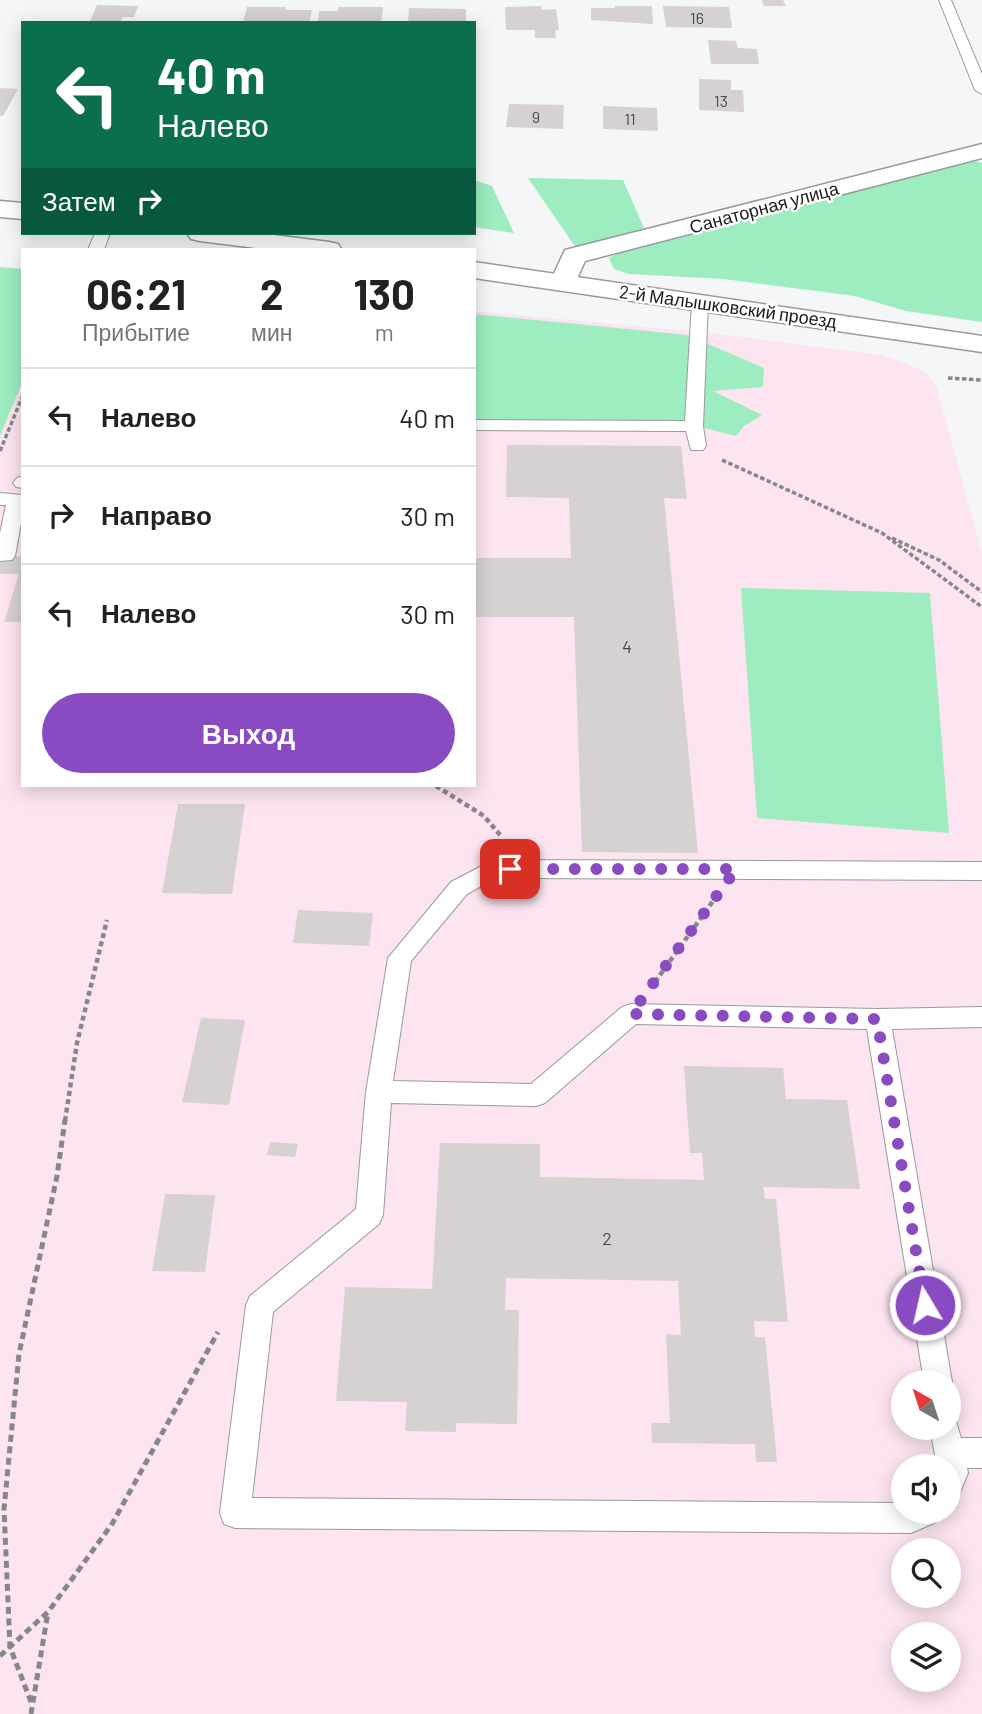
<!DOCTYPE html>
<html lang="ru">
<meta charset="utf-8">
<style>
:root{--surface:#fff;--page:#f2f2f2;--text:#222;--muted:#767676;--line:#e0e0e0;--accent:#894bc1}
body{margin:0;font-family:Barlow,sans-serif;background:var(--page);color:var(--text);height:100vh;display:flex;flex-direction:column;font-size:26px;white-space:nowrap}
*{box-sizing:border-box;margin:0}
p{font-size:23px;color:var(--muted)}
.icon{flex:none;width:38px;height:38px;fill:none;stroke:currentColor;stroke-width:2;stroke-linecap:round;stroke-linejoin:round}
.map{position:relative;flex:1;overflow:hidden}
.sheet{position:absolute;left:21px;top:248px;width:455px;height:539px;display:flex;flex-direction:column;background:var(--surface);border-radius:0px;box-shadow:0 4px 18px #0003}
.sheet>*{flex:none}
.hud{position:absolute;left:21px;top:21px;width:455px;height:214px;border-radius:0px;box-shadow:0 4px 18px #0003;background:#0b6e4f;color:#fff;overflow:hidden}
.needle{width:46px;rotate:321deg}
.fabs{position:absolute;left:891px;top:1370px;display:grid;gap:14px}
.fabs a{display:grid;place-items:center;width:70px;height:70px;border-radius:50%;background:var(--surface);box-shadow:0 4px 18px #0003;font-size:35px}
.pin{position:absolute;display:grid;place-items:center;width:60px;height:60px;color:#fff;margin:-30px;border-radius:14px;box-shadow:0 4px 10px #0006}
.me{position:absolute;width:77px;margin:-38px;rotate:351deg;stroke-linejoin:round;filter:drop-shadow(0 0 5px #0008)}
.turn{display:flex;align-items:center;gap:24px;height:147px;padding:0 21px;font-size:32px}
.turn .icon{width:91px;height:91px;stroke-width:2.5}
.turn b{display:block;font-size:49px;line-height:60px}
.then{display:flex;align-items:center;height:66px;padding:0 21px;background:#0003;gap:14px;font-size:26px}
.eta{display:flex;justify-content:space-evenly;align-items:center;height:119px;text-align:center}
.eta b{font-size:42px;font-weight:700;line-height:49px}
.cta{display:flex;gap:14px;margin-top:auto;padding:14px 21px}
.cta a{flex:1;height:80px;border-radius:42px;background:var(--accent);color:#fff;font-size:28px;font-weight:700;line-height:80px;text-align:center}
ul{padding:0;list-style:none}
li{display:flex;align-items:center;gap:21px;height:98px;padding:0 21px;border-top:2px solid var(--line)}
li div{flex:1}
li b{display:block;font-size:26px}
li em{font-style:normal}
.map>svg:first-child{display:block}
.education{fill:#fce4f0;fill-rule:evenodd}
.green{fill:#9dedc0}
.building{fill:#d5d2d1}
.lines{fill:none;stroke-linecap:round;stroke-linejoin:round}
.service-casing{stroke:#989a9c;stroke-width:2}
.minor-casing{stroke:#989a9c;stroke-width:3}
.tertiary-casing{stroke:#989a9c;stroke-width:3}
.path-far2{stroke:#868789;stroke-width:3.5;stroke-dasharray:4.5 2.5;stroke-linecap:butt}
.path-far1{stroke:#868789;stroke-width:4.5;stroke-dasharray:5 3.5;stroke-linecap:butt}
.path{stroke:#868789;stroke-width:5;stroke-dasharray:7 4.5;stroke-linecap:butt}
.service{fill:#fff;fill-rule:evenodd}
.minor{fill:#fff;fill-rule:evenodd}
.tertiary{fill:#fff;fill-rule:evenodd}
.route{stroke:#894bc1;stroke-width:12;stroke-dasharray:0 21.6}
.labels{text-anchor:middle;dominant-baseline:central;stroke-width:5;stroke-linejoin:round;paint-order:stroke}
.far-number-label{font-size:16px;fill:#4a4a4a}
.far-street-label{font-size:18px;fill:#1c1c1d;stroke:#fff}
.number-label{font-size:18px;fill:#4a4a4a}
</style>
<div class="map">
<svg width="982" height="1714" viewBox="0 0 982 1714">
<rect width="100%" height="100%" fill="#f4f6f8"/>
<path class="education" d="M0,267L23,269V786H474V311L711,333L882,355L924,371L937,388L982,553V593H978L982,609V1714H0ZM903,1382H948V1428H903ZM903,1466H948V1512H903ZM903,1550H948V1596H903ZM903,1634H948V1680H903Z"/>
<g class="green">
<path d="M970,160L982,163V322L906,311L855,296L724,279L629,274L614,269L609,258L628,248Z"/>
<path d="M528,178L623,180L644,228L576,248Z"/>
<path d="M474,180L492,186L514,233L474,227Z"/>
<path d="M0,267L23,269V380L0,436Z"/>
<path d="M474,314L687,335L764,368L763,387L713,391L762,415L744,426L736,436L688,424L474,422Z"/>
<path d="M741,588L930,593L949,833L757,818Z"/>
</g>
<g class="building">
<path d="M762,0H783L786,6H764Z"/>
<path d="M97,5L138,6L134,17H123L121,21H90Z"/>
<path d="M541,6L542,10L556,9L559,30H555L556,38H535V30H506L505,7Z"/>
<path d="M615,6H652L653,24L591,20V8H615Z"/>
<path d="M663,6L729,7L732,28L666,27Z"/>
<path d="M247,7H286V10H312L309,23H243Z"/>
<path d="M338,7H383L381,23H318L319,11H338Z"/>
<path d="M409,8L466,9V23H408Z"/>
<path d="M708,40L736,41L738,48L757,49L759,64H711Z"/>
<path d="M699,79L731,80V90H743L744,112L699,110Z"/>
<path d="M0,88L18,89L3,116H0Z"/>
<path d="M509,104L564,105L563,129L506,127Z"/>
<path d="M603,106L657,108L658,131L603,129Z"/>
<path d="M507,445L681,446L687,499L664,498L698,853L582,852L574,617H474V558H571L569,498L506,497Z"/>
<path d="M0,556H23V622H4L19,574H0Z"/>
<path d="M178,804H245L232,894L162,893Z"/>
<path d="M298,910L373,913L369,946L293,943Z"/>
<path d="M201,1018L245,1020L229,1105L182,1102Z"/>
<path d="M684,1066L783,1068L786,1099L847,1100L860,1189L763,1187L765,1199H776L788,1322L754,1321L755,1337H765L777,1462H756L755,1444L652,1443L651,1423H670L666,1334L681,1335L678,1281L506,1278L505,1310H519L517,1424L456,1423V1432L405,1431L407,1402L336,1401L345,1287L432,1289L440,1143L540,1144V1177L704,1180L702,1153H690Z"/>
<path d="M270,1142L298,1144L295,1157L267,1155Z"/>
<path d="M165,1194L215,1195L205,1272L152,1271Z"/>
</g>
<g class="lines">
<defs>
<g id="service">
<path d="M939,0H951L982,74V94L975,90Z"/>
<path d="M95,233H110L104,250H88Z"/>
<path d="M700,297L708,302L703,426L706,446L703,450H691L686,431L474,430V420L685,421L692,302Z"/>
<path d="M23,476V488L16,487L13,483L17,478Z"/>
<path d="M0,493L23,495V512L15,556L12,560L0,561V533L6,505H0Z"/>
<path d="M493,860L982,862V880L496,878L467,894L411,961L393,1081L531,1084L622,1007L631,1004L878,1009L982,1007V1027L892,1029L952,1382L948,1391V1382H924L867,1029L636,1024L545,1103L536,1106L391,1103L383,1215L379,1224L273,1312L252,1498L903,1503V1512H938L934,1523L911,1533L235,1528L224,1524L220,1513L246,1305L250,1296L356,1209L366,1092L388,958L451,882Z"/>
<path d="M948,1415L955,1418L961,1438H982V1468H967L968,1473L959,1495L948,1499V1466H937L930,1428H948Z"/>
</g>
<path id="minor" d="M982,144V158L585,261L573,288L563,290L553,288L550,282L565,250Z"/>
<g id="tertiary">
<path d="M0,201L23,203V219L0,217Z"/>
<path d="M187,233H258L329,242L338,244L342,250H271L200,241L191,239Z"/>
<path d="M474,262L982,336V352L474,278Z"/>
</g>
</defs>
<use href="#service" class="service-casing"/>
<use href="#minor" class="minor-casing"/>
<use href="#tertiary" class="tertiary-casing"/>
<g class="path-far2">
<path d="M948,378L982,380"/>
<path d="M0,451L23,395"/>
<path d="M722,460L882,533L982,607"/>
<path d="M892,538L939,560L982,592"/>
</g>
<g class="path-far1">
<path d="M436,786L484,816L501,836"/>
<path d="M655,982L713,901"/>
<path d="M65,1121L77,1043L107,920"/>
</g>
<g class="path">
<path d="M0,1656L48,1612L112,1524L218,1332"/>
<path d="M31,1702L10,1647L4,1509L19,1354L57,1176L65,1120"/>
<path d="M31,1714L48,1612"/>
</g>
<use href="#service" class="service"/>
<use href="#minor" class="minor"/>
<use href="#tertiary" class="tertiary"/>
</g>
<g class="lines">
<path class="route" d="M510,869H736L631,1014L877,1019L925,1305"/>
</g>
<g class="labels">
<g class="far-number-label">
<text x="697" y="17">16</text>
<text x="721" y="100">13</text>
<text x="536" y="116">9</text>
<text x="630" y="118">11</text>
</g>
<g class="far-street-label">
<text transform="translate(764 207) rotate(-15)">Санаторная улица</text>
<text transform="translate(728 306) rotate(8)">2-й Малышковский проезд</text>
</g>
<g class="number-label">
<text x="627" y="646">4</text>
<text x="607" y="1238">2</text>
</g>
</g>
</svg>
<div class="fabs">
<a><svg class="needle" viewBox="-14 -14 28 28"><path d="M0-13l5 13h-10z" fill="#e53935"/><path d="M0 13l5-13h-10z" fill="#767676"/></svg></a>
<a><svg class="icon" aria-label="sound" viewBox="0 0 24 24"><path d="M4 9h4l5-4v14l-5-4H4zM17 9q2 3 0 6"/></svg></a>
<a><svg class="icon" aria-label="search" viewBox="0 0 24 24"><circle cx="10" cy="10" r="6"/><path d="M15 15l6 6"/></svg></a>
<a><svg class="icon" aria-label="layers" viewBox="0 0 24 24"><path d="M12 4l9 5-9 5-9-5zM3 14l9 5 9-5"/></svg></a>
</div>
<div class="pin" style="left:510px;top:869px;background:#d93025"><svg class="icon" aria-label="arrive" viewBox="0 0 24 24"><path d="M6 21V4h12l-3 4 3 4H6"/></svg></div>
<svg class="me" style="left:925px;top:1305px" viewBox="-20 -20 40 40"><circle r="17" fill="#894bc1" stroke="#fff" stroke-width="3"/><path d="M0-11L8 9 0 5-8 9z" fill="#fff"/></svg>
<div class="hud">
<div class="turn"><svg class="icon" aria-label="left" viewBox="0 0 24 24"><path d="M17 20v-9H6M10 6l-5 5 5 5"/></svg><div><b>40 m</b>Налево</div></div>
<div class="then">Затем<svg class="icon" aria-label="right" viewBox="0 0 24 24"><path d="M7 20v-9h11M14 6l5 5-5 5"/></svg></div>
</div>
<section class="sheet">
<div class="eta">
<div><b>06:21</b><p>Прибытие</p></div>
<div><b>2</b><p>мин</p></div>
<div><b>130</b><p>m</p></div>
</div>
<ul>
<li><svg class="icon" aria-label="left" viewBox="0 0 24 24"><path d="M17 20v-9H6M10 6l-5 5 5 5"/></svg><div><b>Налево</b></div><em>40 m</em></li>
<li><svg class="icon" aria-label="right" viewBox="0 0 24 24"><path d="M7 20v-9h11M14 6l5 5-5 5"/></svg><div><b>Направо</b></div><em>30 m</em></li>
<li><svg class="icon" aria-label="left" viewBox="0 0 24 24"><path d="M17 20v-9H6M10 6l-5 5 5 5"/></svg><div><b>Налево</b></div><em>30 m</em></li>
</ul>
<div class="cta"><a>Выход</a></div>
</section>
</div>
